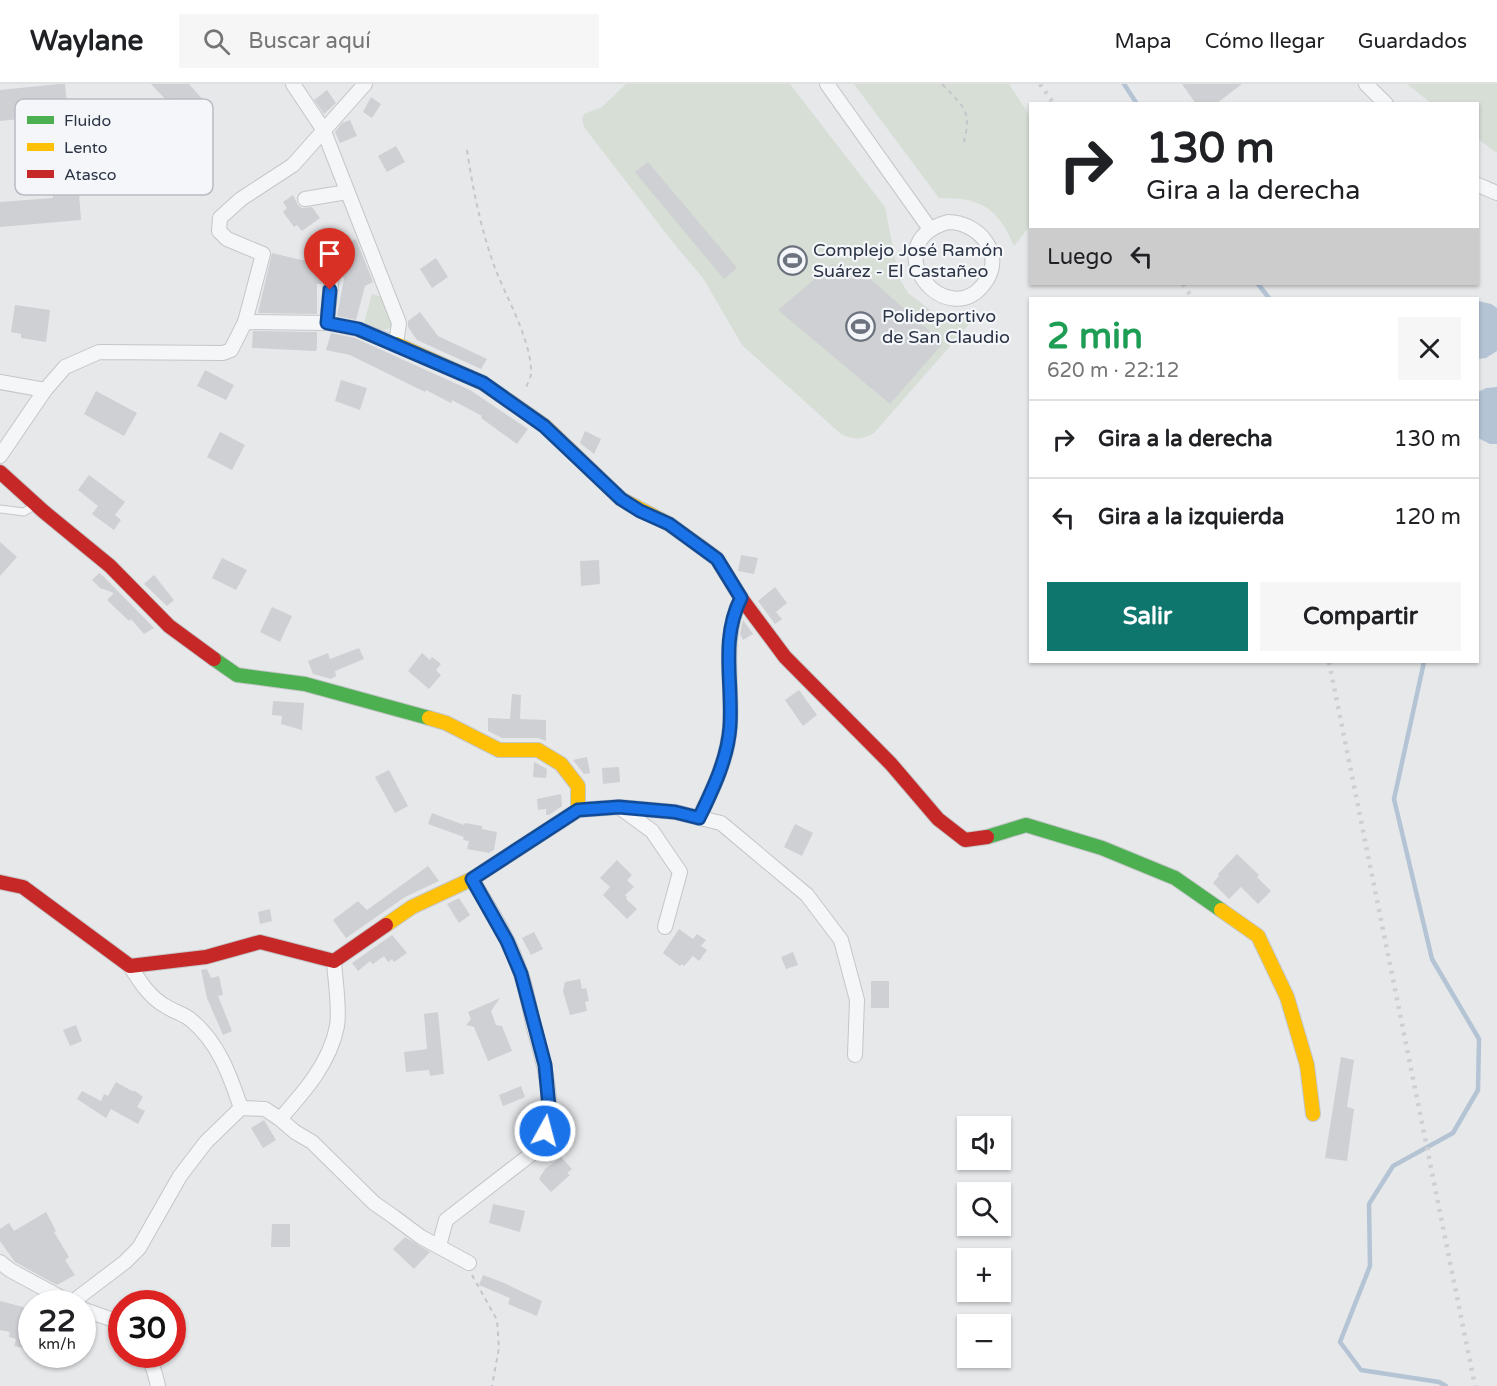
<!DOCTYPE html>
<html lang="es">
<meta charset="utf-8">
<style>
:root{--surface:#fff;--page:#f6f6f6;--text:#202124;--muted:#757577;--line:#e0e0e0;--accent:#0f766e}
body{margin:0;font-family:"Varela Round",sans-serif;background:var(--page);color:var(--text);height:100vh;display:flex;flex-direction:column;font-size:22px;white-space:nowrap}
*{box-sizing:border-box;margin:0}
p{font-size:20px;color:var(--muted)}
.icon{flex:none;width:33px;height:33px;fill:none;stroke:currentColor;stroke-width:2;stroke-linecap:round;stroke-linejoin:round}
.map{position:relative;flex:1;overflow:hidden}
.side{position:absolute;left:1029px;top:213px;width:450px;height:366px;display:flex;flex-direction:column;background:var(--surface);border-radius:0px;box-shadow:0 2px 4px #0004}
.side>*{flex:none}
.top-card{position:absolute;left:1029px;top:18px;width:450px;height:183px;border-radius:0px;box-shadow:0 2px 4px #0004;background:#fff;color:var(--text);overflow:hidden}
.tools{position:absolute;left:957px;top:1032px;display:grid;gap:12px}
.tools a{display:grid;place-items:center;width:54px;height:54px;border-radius:0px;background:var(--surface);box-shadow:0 2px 4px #0004;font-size:30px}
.speed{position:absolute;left:18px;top:1206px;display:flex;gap:12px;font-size:30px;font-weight:700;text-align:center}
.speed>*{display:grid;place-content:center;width:78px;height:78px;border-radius:50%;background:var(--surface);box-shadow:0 2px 4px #0004;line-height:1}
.speed small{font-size:15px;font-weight:400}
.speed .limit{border:9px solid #d22;background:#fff;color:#111}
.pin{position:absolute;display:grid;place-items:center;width:51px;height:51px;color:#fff;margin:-62px -26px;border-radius:50% 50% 50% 0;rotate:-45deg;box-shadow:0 0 6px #0007}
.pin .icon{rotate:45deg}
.me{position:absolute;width:66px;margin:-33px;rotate:7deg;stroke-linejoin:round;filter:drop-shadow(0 0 4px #0008)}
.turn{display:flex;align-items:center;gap:21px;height:126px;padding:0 18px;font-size:27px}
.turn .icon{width:78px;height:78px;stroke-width:2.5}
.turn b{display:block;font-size:42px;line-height:51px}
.then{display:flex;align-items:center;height:57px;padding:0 18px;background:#0003;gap:12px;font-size:22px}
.round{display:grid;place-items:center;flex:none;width:63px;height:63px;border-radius:0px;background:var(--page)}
.overview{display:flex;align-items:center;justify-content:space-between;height:102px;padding:0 18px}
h1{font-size:36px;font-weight:700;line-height:45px;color:#1e9e55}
.button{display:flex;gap:12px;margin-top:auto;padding:12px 18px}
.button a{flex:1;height:69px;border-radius:0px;background:var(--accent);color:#fff;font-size:24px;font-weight:700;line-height:69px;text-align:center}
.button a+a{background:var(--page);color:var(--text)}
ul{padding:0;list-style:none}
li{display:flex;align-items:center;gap:18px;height:78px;padding:0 18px;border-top:2px solid var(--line)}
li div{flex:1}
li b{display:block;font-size:22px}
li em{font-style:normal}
header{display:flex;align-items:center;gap:36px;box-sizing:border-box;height:84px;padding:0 30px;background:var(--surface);border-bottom:2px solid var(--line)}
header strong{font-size:28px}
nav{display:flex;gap:33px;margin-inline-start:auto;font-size:21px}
.search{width:420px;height:54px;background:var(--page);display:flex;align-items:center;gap:15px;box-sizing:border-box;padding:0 21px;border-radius:0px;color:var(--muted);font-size:22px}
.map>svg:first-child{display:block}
.green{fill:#d6ded6}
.water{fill:#b4c4d5}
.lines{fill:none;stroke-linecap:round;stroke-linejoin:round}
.stream{stroke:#b4c4d5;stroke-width:4.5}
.building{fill:#ced0d3}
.lane-casing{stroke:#c4c6c8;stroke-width:9}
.street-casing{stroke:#c4c6c8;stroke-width:16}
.fast-casing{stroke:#c4c6c8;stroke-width:16}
.slow-casing{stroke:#c4c6c8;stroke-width:16}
.jam-casing{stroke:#c4c6c8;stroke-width:16}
.path{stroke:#c5c6ca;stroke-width:2;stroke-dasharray:4.5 4.5;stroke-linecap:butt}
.lane{stroke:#f5f6f7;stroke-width:7}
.street{stroke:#f5f6f7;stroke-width:14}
.fast{stroke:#4caf50;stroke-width:14}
.slow{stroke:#ffc107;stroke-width:14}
.jam{stroke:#c62828;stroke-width:14}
.rail{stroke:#cecfd2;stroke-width:4.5;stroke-dasharray:3 6;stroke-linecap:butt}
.route-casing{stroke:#114b97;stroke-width:15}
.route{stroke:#1a73e8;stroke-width:10}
.labels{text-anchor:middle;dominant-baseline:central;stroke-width:4.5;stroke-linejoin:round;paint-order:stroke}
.poi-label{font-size:18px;fill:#2b3445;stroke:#f4f6f9;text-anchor:start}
.key{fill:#f4f6f9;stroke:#b8bcc3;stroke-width:1.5}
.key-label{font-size:16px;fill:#2b3445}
</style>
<header>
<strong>Waylane</strong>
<div class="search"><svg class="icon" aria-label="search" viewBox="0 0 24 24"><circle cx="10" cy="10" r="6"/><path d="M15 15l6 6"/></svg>Buscar aquí</div>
<nav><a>Mapa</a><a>Cómo llegar</a><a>Guardados</a></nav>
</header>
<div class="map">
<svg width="1497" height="1302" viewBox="0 0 1497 1302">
<rect width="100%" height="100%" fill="#e6e8ea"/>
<g class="green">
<path d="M626,0H790L885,123L899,194L908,209L933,228L944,232H958L972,237L874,349C861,356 854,356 841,350L742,261L703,194L675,161L584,43L582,35L584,30L602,23Z"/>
<path d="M854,0H1009L1030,32V142L1014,162C998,123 979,113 939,114Z"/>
<path d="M1407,0H1497V69L1478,55V20L1431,19Z"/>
<path d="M372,210L385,214L394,238L392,243C382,249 374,243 364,239Z"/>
</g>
<g class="water">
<path d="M1478,217L1491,220L1497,224V267L1486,274L1478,275Z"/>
<path d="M1497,303V360H1490L1478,354V308L1486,304Z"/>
</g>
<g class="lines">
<g class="stream">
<path d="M1124,0L1137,20"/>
<path d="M1258,200L1269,214"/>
<path d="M1424,578L1394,715L1432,875L1479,955L1478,1006L1453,1049L1393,1082L1369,1120L1370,1182L1340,1258L1361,1286L1439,1298L1446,1302"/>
</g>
</g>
<g class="building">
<path d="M59,0H65L68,30L0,37V6Z"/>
<path d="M151,0H189L205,18L188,33L170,14L167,17Z"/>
<path d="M1182,0H1242L1216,20H1196Z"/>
<path d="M327,6L336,19L324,30L314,16Z"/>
<path d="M371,13L381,20L372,34L363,28Z"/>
<path d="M350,36L357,52L340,59L335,48L342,39Z"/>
<path d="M396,62L405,78L387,88L378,72Z"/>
<path d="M648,78L737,184L724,195L635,88Z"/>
<path d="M77,83L81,136L0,143V118L53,114L51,85Z"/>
<path d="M293,111L298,121L302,124L312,123L320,134L302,147L297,141L294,143L283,128L287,124L283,118Z"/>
<path d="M356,155L373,198L365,202L356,236L337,232L344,195L335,177H345L339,163Z"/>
<path d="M272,169L301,176L322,177V200H317V230L258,229Z"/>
<path d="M436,174L448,193L432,204L420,185Z"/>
<path d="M833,180L851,195L859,185L943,259L890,320L778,226Z"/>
<path d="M15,221L50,226L46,258L21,254V250L11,248Z"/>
<path d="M420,228L438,252L487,275L481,285L417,256L408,243V237Z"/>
<path d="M253,247L317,248V264L316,267L252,264Z"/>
<path d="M331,249L355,254L470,306L528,345L517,360L481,334L482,332L452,316L451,319L426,306L425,308L350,271L326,266Z"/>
<path d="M205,286L234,301L226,316L197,302Z"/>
<path d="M341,296L367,304L360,326L335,317Z"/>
<path d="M96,307L137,329L124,352L84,330Z"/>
<path d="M585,347L601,355L594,370L580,359Z"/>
<path d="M220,348L245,361L232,386L207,373Z"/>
<path d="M89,391L125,418L115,431L121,436L114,446L92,430L98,422L78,406Z"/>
<path d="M0,458L17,473L0,492Z"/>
<path d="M741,471L758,474L754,490L738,487Z"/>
<path d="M222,474L247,486L236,506L212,494Z"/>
<path d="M599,476L600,500L581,502L580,477Z"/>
<path d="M99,489L102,491L154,544L144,550L131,535L129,537L107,516L114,509L100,504L92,496Z"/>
<path d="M154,491L174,516L167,522L144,500Z"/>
<path d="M775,503L787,519L776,528L782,535L775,540L758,517Z"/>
<path d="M272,523L292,532L280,558L260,548Z"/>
<path d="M743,536L753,550L743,556L740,550Z"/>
<path d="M359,564L364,575L335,587L336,592L331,595L313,590L308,577L328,569L330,575Z"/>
<path d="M422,569L430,576L432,573L441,580L436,586L441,591L429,605L408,587Z"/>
<path d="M799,606L817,631L803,642L785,616Z"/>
<path d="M512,610L521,611L520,635L546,636V657L538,654H502L488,647V634L510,635Z"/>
<path d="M273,617L304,619L302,646L281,640L282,632L272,631Z"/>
<path d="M587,673L590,689L584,690L573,676Z"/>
<path d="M534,678L547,685L546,694L533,693Z"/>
<path d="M619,683L620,698L603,700L602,684Z"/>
<path d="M389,686L408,722L395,729L375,693Z"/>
<path d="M561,710L562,722L549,731H546V725L538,726L537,715Z"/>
<path d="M432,729L464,741L465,739L482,742V745L497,748L494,766L489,769L467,765L469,757L463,756L464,753L428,740Z"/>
<path d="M795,740L813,749L802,772L784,763Z"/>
<path d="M1237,770L1259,791L1257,793L1271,807L1258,820L1241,803L1229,815L1213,799L1219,792L1218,790Z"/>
<path d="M617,776L632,791L627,796L634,803L625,811L627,813L626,815L637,825L627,835L603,811L610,803L600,794Z"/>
<path d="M428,782L439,797L405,813L346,854L333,836L358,817L367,826Z"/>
<path d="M459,814L470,831L459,839L447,820Z"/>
<path d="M270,825L272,837L260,840L258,828Z"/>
<path d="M679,845L693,855L697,850L706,856L701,862L707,866L699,877L693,872L684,882L682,880L680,882L663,869Z"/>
<path d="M534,848L543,865L531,871L522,854Z"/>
<path d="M392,851L407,869L394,878L392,875L388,878L384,872L373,880L370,877L358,887L352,879Z"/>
<path d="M793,868L798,881L786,885L781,873Z"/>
<path d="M207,885L211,894L219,892L223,911L218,912L232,947L223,951L207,914L201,886Z"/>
<path d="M580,895L582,905L586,904L589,917L585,918L587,927L570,931L563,907L565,898Z"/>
<rect x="871" y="897" width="18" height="27"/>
<path d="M500,914L491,927L496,941L502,942L512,967L488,977L474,943L466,941L471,935L468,928Z"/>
<path d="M438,928L444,990L430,992L429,986L406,988L404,968L427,965L424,930Z"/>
<path d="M76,941L82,957L70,962L63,946Z"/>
<path d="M1341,973L1354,976L1347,1023L1354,1025L1347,1077L1325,1074Z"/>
<path d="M116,998L132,1007H135L143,1013L137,1023L145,1027L138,1040L111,1025L106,1034L77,1015L82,1007L101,1017L104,1010L108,1012Z"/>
<path d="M521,1002L525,1013L503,1022L499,1011Z"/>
<path d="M264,1036L276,1056L263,1064L251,1044Z"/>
<path d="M561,1073L572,1085L567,1089L570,1091L551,1108L539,1095L545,1085Z"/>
<path d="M493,1120L525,1127L520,1148L489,1139Z"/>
<path d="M46,1128L56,1147L54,1148L69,1173L65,1176L75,1191L57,1201L15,1178L0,1157V1145L9,1139L14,1147Z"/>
<path d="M272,1140H290V1163H271Z"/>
<path d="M405,1153L430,1168L414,1185L393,1165Z"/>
<path d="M483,1191L504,1199L542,1217L537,1232L508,1220L510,1214L479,1201Z"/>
<path d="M0,1217L27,1224L32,1229V1266L14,1262L16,1255L9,1253L10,1248L0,1246Z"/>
</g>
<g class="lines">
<defs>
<path id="lane" d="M0,425L24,428L34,422"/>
<g id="street">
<path d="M827,0L930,145"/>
<path d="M1366,0L1386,20"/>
<path d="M1478,101L1497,109"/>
<path d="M305,115L347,108"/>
<path d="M948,138C978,138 1005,169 986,197C948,253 872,160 948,138Z"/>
<path d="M245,238L263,170L227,155L219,147L220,134L241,115L293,81L365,0"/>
<path d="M327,239L332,190"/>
<path d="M0,298L45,306L65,283L99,268L223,269L231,266L245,238L327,239L358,245L396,260L399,239L323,45L293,0"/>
<path d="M0,372L45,306"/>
<path d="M619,723L675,728L721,739L807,811L841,856L857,916L855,971"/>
<path d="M578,726L619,723L652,747L680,788L665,843"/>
<path d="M699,734C713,705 728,674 730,642C733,598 721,555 741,514"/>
<path d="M130,882C140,898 150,914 167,923C175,928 184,930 191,936C219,959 230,992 241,1024L265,1025L280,1035L295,1048L312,1058L374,1119L394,1133L421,1153L469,1179"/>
<path d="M280,1035C304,1008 330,979 337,942C340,925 335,895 334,877"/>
<path d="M439,1162L446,1136L530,1071C563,1037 545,984 534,944C530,926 527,907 521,890C510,856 490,825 472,795"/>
<path d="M0,1178L10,1186L71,1219L125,1178L139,1164L180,1092L206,1058L241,1024"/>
<path d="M82,1225L122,1239"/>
<path d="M148,1270L155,1290L158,1302"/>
</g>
<g id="fast">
<path d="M214,575L237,591L305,600L429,634"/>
<path d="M987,753L1026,741L1102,764L1175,794L1221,826"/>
</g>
<g id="slow">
<path d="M396,260L483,299L545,342L621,415L669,440L701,463"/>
<path d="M1221,826L1258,852L1287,913L1307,981L1313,1030"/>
<path d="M386,841L412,823L472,795L578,726V702L561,680L538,666H499L446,639L429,634"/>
</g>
<g id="jam">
<path d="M0,388L43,427L110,482L169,542L214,575"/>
<path d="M701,463L717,475L741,514L785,573L891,680L938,735L965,756L987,753"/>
<path d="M0,798L23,803L130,882L206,873L260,858L334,877L386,841"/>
</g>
</defs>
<use href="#lane" class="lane-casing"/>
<use href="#street" class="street-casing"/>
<use href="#fast" class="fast-casing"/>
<use href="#slow" class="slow-casing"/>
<use href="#jam" class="jam-casing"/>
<g class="path">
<path d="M942,0C966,25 972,27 963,62"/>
<path d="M467,66C473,106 481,146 495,184C507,215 529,252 531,285C532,292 528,300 524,306"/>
<path d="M472,1191L497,1236L499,1264L492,1302"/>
</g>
<use href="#lane" class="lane"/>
<use href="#street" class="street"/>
<use href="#fast" class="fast"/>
<use href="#slow" class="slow"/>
<use href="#jam" class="jam"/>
<g class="rail">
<path d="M1040,0L1054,20"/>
<path d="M1183,200L1192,214"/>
<path d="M1329,578L1475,1302"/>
</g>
</g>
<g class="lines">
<defs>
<path id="route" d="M330,206L327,239L358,245L483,299L544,342L621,415L640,427L669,440L717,475L741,514C720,555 733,599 730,642C728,674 713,705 699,734L675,728L619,723L578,726L472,795L507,857L521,890L545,981L549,1023L545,1047"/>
</defs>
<use href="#route" class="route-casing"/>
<use href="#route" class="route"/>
</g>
<defs>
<symbol id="stadium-ring" viewBox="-11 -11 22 22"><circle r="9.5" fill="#f4f6f9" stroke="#6c737f" stroke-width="1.5"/><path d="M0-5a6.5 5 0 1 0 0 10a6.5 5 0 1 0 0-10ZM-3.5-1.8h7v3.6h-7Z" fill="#6c737f"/></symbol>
</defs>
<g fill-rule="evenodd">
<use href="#stadium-ring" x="776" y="160" width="33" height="33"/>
<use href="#stadium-ring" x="844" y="226" width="33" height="33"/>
</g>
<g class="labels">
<g class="poi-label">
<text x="813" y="166">Complejo José Ramón<tspan x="813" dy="21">Suárez - El Castañeo</tspan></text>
<text x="882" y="232">Polideportivo<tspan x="882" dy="21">de San Claudio</tspan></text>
</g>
</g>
<rect x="15" y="15" width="198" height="96" rx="9" class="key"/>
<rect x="27" y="32" width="27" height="8" fill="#4caf50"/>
<rect x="27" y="59" width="27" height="8" fill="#ffc107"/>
<rect x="27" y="86" width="27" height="8" fill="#c62828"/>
<g class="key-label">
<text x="64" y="42">Fluido</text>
<text x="64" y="69">Lento</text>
<text x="64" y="96">Atasco</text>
</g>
</svg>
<div class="tools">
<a><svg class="icon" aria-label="sound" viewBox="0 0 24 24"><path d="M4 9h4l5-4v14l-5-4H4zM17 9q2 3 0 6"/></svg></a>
<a><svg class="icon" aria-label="search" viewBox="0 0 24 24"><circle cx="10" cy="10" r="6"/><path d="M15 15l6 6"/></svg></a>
<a>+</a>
<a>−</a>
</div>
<div class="speed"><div>22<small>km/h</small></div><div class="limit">30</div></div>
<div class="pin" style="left:330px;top:206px;background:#d93025"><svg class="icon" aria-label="arrive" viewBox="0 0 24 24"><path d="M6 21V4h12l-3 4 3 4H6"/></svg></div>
<svg class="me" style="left:545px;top:1047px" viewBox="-20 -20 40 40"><circle r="17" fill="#1a73e8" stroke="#fff" stroke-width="3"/><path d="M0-11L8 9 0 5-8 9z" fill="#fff"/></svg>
<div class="top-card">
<div class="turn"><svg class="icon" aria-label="right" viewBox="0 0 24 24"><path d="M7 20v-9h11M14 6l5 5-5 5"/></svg><div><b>130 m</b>Gira a la derecha</div></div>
<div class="then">Luego<svg class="icon" aria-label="left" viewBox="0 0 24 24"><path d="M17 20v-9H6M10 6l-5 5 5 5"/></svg></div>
</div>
<section class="side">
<div class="overview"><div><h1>2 min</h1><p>620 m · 22:12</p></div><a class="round"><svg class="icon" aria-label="close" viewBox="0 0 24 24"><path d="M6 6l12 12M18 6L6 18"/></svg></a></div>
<ul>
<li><svg class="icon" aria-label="right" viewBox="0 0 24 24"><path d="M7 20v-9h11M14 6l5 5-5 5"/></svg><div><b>Gira a la derecha</b></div><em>130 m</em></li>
<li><svg class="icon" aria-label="left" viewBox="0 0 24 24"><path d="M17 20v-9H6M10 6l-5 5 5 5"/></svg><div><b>Gira a la izquierda</b></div><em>120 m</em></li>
</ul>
<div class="button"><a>Salir</a><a>Compartir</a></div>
</section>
</div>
